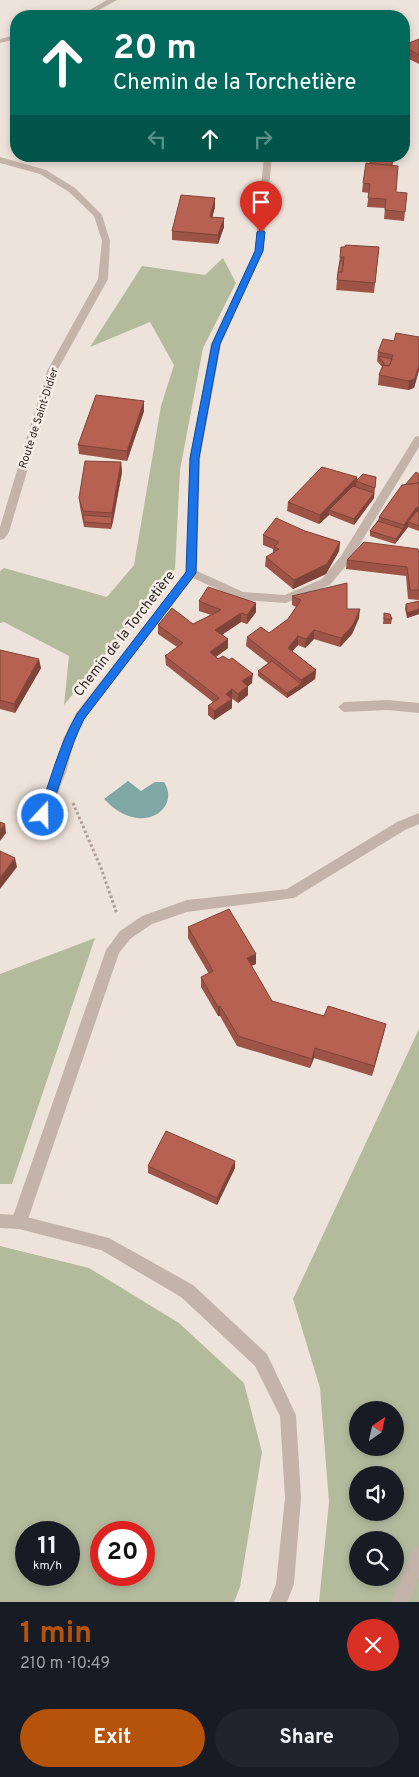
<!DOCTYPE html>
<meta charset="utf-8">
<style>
:root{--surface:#171b24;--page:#20242c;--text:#f1f3f6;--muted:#9ea1a6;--accent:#b45309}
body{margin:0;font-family:Overpass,sans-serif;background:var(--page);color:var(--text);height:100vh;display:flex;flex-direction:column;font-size:19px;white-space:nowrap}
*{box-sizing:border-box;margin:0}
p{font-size:16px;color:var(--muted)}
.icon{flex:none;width:28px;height:28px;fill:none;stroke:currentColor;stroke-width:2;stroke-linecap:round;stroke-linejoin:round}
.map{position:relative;height:1602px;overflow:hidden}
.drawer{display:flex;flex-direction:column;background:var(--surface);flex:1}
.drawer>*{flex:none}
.hud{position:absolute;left:10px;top:10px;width:400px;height:152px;border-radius:20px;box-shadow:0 2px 8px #0003;background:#00695c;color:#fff;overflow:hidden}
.needle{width:32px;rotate:34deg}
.fabs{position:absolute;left:349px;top:1401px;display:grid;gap:10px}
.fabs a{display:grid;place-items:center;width:55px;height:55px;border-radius:50%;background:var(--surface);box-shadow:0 2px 8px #0003;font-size:25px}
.speed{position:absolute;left:15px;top:1521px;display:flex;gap:10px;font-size:25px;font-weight:700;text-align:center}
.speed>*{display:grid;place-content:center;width:65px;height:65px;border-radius:50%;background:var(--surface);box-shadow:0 2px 8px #0003;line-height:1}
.speed small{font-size:12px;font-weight:400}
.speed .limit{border:8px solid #d22;background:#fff;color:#111}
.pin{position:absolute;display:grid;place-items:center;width:42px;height:42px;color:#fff;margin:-51px -21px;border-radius:50% 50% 50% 0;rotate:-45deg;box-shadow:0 0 5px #0007}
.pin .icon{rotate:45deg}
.me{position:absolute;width:55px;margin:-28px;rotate:21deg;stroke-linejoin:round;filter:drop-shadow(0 0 4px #0008)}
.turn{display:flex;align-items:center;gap:18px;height:105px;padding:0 20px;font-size:22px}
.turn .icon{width:65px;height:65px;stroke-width:2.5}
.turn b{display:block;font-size:35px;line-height:42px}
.lanes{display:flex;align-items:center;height:48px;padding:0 20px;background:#0003;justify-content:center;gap:25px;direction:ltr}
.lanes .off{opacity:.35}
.round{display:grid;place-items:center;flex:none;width:52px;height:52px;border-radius:26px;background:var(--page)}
.summary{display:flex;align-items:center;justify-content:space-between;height:85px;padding:0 20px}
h1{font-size:30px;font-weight:700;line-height:38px;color:var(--accent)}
.button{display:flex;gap:10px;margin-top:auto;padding:10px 20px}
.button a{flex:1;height:58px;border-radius:30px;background:var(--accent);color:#fff;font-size:20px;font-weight:700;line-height:58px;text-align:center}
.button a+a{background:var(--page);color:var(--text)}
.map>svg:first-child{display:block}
.green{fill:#b4bb9d;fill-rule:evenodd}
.water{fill:#7ea7a5}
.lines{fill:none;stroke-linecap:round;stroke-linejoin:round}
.path{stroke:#b09d93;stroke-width:3;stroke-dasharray:2.5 2.5;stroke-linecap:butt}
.service{fill:#c4b3a9;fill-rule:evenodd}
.minor{fill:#c4b3a9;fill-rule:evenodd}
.tertiary{fill:#c4b3a9;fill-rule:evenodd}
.wall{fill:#9d5346}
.shaded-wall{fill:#7f4439}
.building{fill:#b66151;stroke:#7f4439}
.route{fill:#1a73e8;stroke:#114b97}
.labels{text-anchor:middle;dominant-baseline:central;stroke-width:5;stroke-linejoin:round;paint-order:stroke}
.far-street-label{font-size:11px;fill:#332a28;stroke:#f6eee7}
.street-label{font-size:14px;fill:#332a28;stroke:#f6eee7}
</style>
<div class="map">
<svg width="419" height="1602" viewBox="0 0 419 1602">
<rect width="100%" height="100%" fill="#eee3db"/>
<g class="green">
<path d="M223,258L236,283L203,348L180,470L175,569L64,705L69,656L4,622L0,623V571L4,568L107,597L134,565L161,406L174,365L150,322L90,347L142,266L205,275Z"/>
<path d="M95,938L12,1184H0V974Z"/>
<path d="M419,1029V1602H319L329,1502L320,1388L293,1299ZM358,1410H395V1448H358ZM358,1475H395V1512H358ZM358,1540H395V1578H358Z"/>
<path d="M0,1246L89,1268L179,1323L244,1383L262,1452L240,1587L234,1602H0ZM26,1532H69V1575H26ZM101,1532H144V1575H101Z"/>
</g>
<path class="water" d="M128,781L141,791L155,782H164C177,802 158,821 137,818C123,816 114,809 104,799Z"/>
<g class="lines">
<path class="path" d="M73,803L101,868L117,914"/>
<g class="service">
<path d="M388,700L419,703V713L388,710L344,712L338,707L344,702Z"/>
<path d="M69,734L73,736L75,739L66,772L49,815L47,819H39L37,815L54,772L63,739L65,736Z"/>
<path d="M419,813V824L405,830L294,898L187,912L152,924L130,939L119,953L27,1222L24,1227L19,1229L14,1227L11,1222L106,950L120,931L142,916L187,900L287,889L397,822Z"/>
<path d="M419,1547V1577L409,1602H391L413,1550Z"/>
</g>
<g class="minor">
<path d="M107,0H117L88,16H79Z"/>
<path d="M16,35V39L0,43V39Z"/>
<path d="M264,156H272L263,251L221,344L200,459L197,571L243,592L285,595L322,579L341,556L415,437L419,436V447L349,562L330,585L286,603L241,600L193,578L85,718L73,742H65L63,739L76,713L186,572L190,459L211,344L255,251Z"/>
</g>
<g class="tertiary">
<path d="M0,157L46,170L75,188L102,215L110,241L108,279L57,371L9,532L4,539L0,540V527L47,371L98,279L102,241L94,216L69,192L40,174L0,163Z"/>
<path d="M0,1214L19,1215L109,1238L193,1285L267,1354L296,1415L301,1498L294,1584L287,1602H269L276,1584L285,1498L280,1416L255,1366L181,1297L101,1250L19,1229L0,1228Z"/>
</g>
</g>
<g class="wall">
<path d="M419,39V64L409,59L404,61V45Z"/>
<path d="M392,165L396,192L407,193L404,221L384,219L385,208L367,207L369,193L362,192L363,183Z"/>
<path d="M215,207L212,217L224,227L218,244L172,240V231Z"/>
<path d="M341,247H379L374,293L336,290Z"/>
<path d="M419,337V370L414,388L408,390L378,385L379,375L382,367L377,361L378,352L394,341Z"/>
<path d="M144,411L127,461L79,454L78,445Z"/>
<path d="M121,462L122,472L111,529L84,527L80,507L79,498Z"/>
<path d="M419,474V531L408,527L395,544L370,536V531L378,521L379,517L405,485Z"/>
<path d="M357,477L356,481L376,477L374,498L354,525L329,515L319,524L287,511L288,502Z"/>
<path d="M305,531L340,542L339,551L326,574L293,589L265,566L266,557L273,553V549L263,545V535Z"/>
<path d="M419,554V600L408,599L406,576L346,569L347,560Z"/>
<path d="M292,596L347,609L359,618L352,634L340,647L314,639L305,648L298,645L292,651L316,670L315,679L287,698L258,676V671L268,663L246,646L247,637L269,633L288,619L296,607L292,605Z"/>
<path d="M199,601L256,603V612L247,624L241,622L222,635L228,648L216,657L252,683L248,686V695L238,703L231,698L232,708L214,720L208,715V706L213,702L166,665L165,656L177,647L158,634V625L193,624L211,615L199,611Z"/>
<path d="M419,601V614L407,618L405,609L406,604Z"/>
<path d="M384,613L392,619L391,624H383Z"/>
<path d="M0,650L41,668L15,713L0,709Z"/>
<path d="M188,927L256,964L251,966L272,1001L384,1033L372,1076L314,1058L310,1068L237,1046L220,1016H218L201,987V977L209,974L188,938Z"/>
<path d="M148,1166L235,1168L217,1205L148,1173Z"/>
</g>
<g class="shaded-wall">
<path d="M410,50L409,59L404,61V53Z"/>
<path d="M215,198V207L210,226V217Z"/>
<path d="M224,218V227L218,244V235Z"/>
<path d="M419,365V370L414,388L408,390L409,381Z"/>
<path d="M144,401V411L127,461V451Z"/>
<path d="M121,462L122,472L113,522L112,513Z"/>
<path d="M357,477L356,487L329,510V515L319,524L320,515Z"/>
<path d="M374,493V498L354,525V519Z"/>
<path d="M419,507V516L408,522V527L395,544L396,539L403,529L404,525L416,508Z"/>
<path d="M112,517L113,522L111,529V524Z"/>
<path d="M340,542L339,551L326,574L293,589L294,580Z"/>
<path d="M256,603V612L247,624V615Z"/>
<path d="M360,609L359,618L352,634L340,647L341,638Z"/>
<path d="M419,609V614L407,618V613Z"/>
<path d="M241,613V622L215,639V630Z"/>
<path d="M314,630V639L305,648L306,639Z"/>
<path d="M298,636V645L287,657L288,648Z"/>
<path d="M228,639V648L210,661V652Z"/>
<path d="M39,659L41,668L15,713L14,704Z"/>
<path d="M316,670L315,679L301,689V680Z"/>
<path d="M253,674L252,683L248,686V695L238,703V694L242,681Z"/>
<path d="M301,684V689L287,698V693Z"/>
<path d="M232,689V708L214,720V711L226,694Z"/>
<path d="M5,824L6,833L0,841V830Z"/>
<path d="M15,858L17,867L0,889V878Z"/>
<path d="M256,954V964L246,968L247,958Z"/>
<path d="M220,1006V1016H218V1007Z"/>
<path d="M386,1024L384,1033L372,1076L374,1066Z"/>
<path d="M315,1048L314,1058L310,1068L312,1059Z"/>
<path d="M235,1161V1168L217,1205V1198Z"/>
</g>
<g class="building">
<path d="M419,39V55L410,50L404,53V45Z"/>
<path d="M370,157L393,158L392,165L370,164Z"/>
<path d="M366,163L398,166L396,192L407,193L405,212L385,210L386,199L368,198L370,184L363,183Z"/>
<path d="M181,195L215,198L210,217L224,218L218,235L172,231Z"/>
<path d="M346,245L379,247L375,283L337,280L338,272H342L344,257H340L341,247H345Z"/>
<path d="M340,261H343L342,272H338Z"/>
<path d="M396,333L419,337V365L415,379L409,381L379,375L383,365L389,366L393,355L378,352L383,339L394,341Z"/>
<path d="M378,356L392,359L389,366L384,365V363Z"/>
<path d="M96,395L144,401L127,451L78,445Z"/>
<path d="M85,461L121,462L112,513L83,511L79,498Z"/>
<path d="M322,467L357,477L320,515L288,502Z"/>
<path d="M416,472L419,474V482L418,483L405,485Z"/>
<path d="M363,474L376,477L375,488L356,481Z"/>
<path d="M419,482V507L416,508L404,525L379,517L402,485L418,483Z"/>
<path d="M353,486L374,493L354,519L329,510Z"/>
<path d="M419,511V526L408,522L416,512Z"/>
<path d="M83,515L112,517L111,524L84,522Z"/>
<path d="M276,518L305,531L340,542L327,564L294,580L266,557L279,549L274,547L279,542L263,535Z"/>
<path d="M378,521L403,529L396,539L370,531Z"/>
<path d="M364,542L418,549L419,554V590H410L407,567L347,560Z"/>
<path d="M347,583V609H360L353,625L341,638L314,630L306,639L298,636L288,648L316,670L301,680L247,637L261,627L269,633L288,619L301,600L292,596Z"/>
<path d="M208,587L256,603L247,615L241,613L215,630L228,639L210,652L218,659L223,656L229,660L232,658L253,674L242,681L248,686L238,694L232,689L226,694L232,699L214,711L208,706L219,698L165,656L183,643L158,625L172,608L193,624L221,610L199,601Z"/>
<path d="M419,601V609L407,613L406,604Z"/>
<path d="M384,613L390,614L392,619H384Z"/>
<path d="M0,650L39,659L14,704L0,700Z"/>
<path d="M272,661L301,684L287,693L258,671Z"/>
<path d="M0,822L5,824L0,830Z"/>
<path d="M0,851L15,858L0,878Z"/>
<path d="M229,909L256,954L247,958L272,1001L324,1016L328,1006L386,1024L374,1066L315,1048L312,1059L238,1036L220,1006L218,1007L201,977L213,971L188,927Z"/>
<path d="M166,1131L235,1161L217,1198L148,1166Z"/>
</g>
<path class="route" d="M261,230L265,232L263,251L220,344L199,458L196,573L84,719C69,749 61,783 49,815L47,818H39L38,815C50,781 59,745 77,714L186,572L190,458L212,344L255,251L257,232Z"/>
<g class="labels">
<g class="far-street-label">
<text transform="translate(39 418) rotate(-72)">Route de Saint-Didier</text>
</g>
<g class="street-label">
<text transform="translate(125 634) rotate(-52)">Chemin de la Torchetière</text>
</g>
</g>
</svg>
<div class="fabs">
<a><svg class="needle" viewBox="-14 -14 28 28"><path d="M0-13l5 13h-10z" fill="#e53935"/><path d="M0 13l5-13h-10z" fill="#9ea1a6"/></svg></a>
<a><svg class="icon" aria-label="sound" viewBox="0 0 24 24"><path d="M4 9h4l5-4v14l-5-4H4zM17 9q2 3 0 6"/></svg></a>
<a><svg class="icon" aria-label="search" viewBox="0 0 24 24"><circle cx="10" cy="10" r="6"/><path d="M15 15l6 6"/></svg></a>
</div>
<div class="speed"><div>11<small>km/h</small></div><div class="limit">20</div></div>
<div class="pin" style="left:261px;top:232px;background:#d93025"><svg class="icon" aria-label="arrive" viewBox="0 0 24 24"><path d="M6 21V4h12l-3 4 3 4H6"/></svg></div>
<svg class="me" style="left:43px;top:815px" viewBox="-20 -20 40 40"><circle r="17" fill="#1a73e8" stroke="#fff" stroke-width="3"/><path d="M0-11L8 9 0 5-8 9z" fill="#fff"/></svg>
<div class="hud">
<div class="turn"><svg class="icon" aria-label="ahead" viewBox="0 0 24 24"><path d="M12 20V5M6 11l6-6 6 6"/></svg><div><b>20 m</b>Chemin de la Torchetière</div></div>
<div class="lanes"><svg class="icon off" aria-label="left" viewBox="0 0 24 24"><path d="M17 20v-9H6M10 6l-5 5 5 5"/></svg><svg class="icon" aria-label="ahead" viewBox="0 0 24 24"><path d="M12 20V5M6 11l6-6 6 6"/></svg><svg class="icon off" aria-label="right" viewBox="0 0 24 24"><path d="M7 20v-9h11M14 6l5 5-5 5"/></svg></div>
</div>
</div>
<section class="drawer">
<div class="summary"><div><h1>1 min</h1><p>210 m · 10:49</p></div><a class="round" style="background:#d93025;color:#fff"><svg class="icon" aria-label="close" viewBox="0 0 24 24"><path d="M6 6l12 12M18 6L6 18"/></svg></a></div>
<div class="button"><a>Exit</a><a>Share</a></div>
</section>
